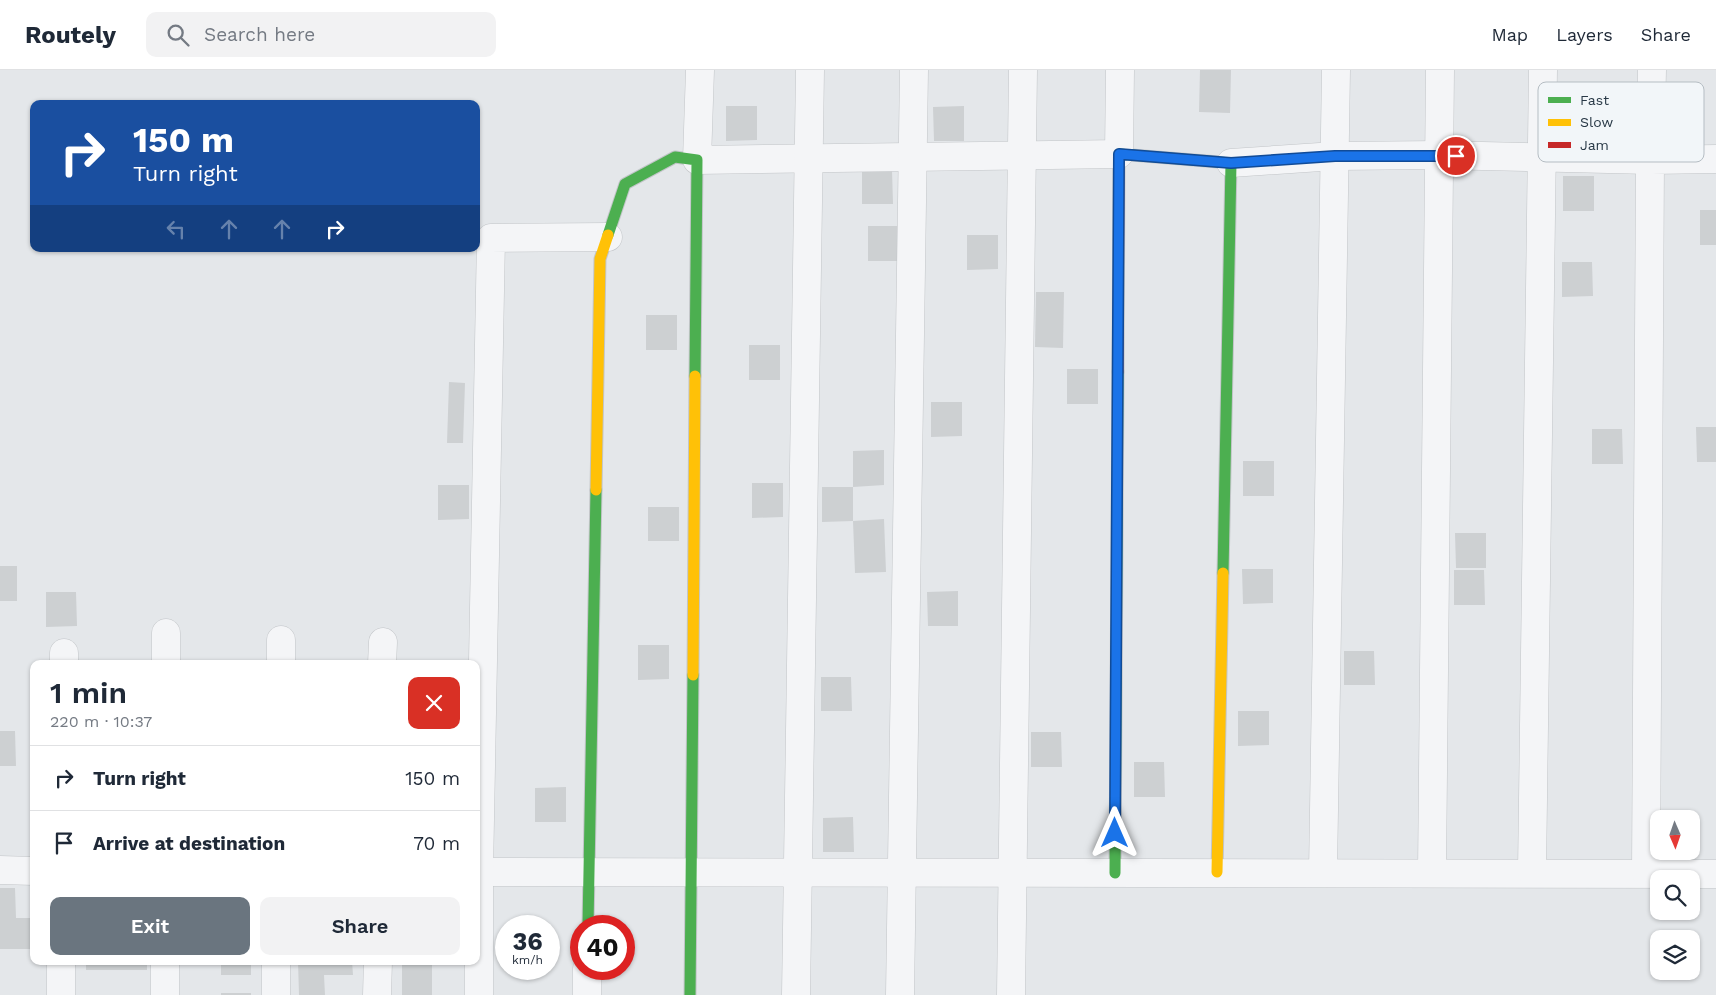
<!DOCTYPE html>
<meta charset="utf-8">
<style>
:root{--surface:#fff;--page:#f2f2f3;--text:#1f2937;--muted:#747a83;--line:#e0e1e3;--accent:#6a757f}
body{margin:0;font-family:"Work Sans",sans-serif;background:var(--page);color:var(--text);height:100vh;display:flex;flex-direction:column;font-size:19px;white-space:nowrap}
*{box-sizing:border-box;margin:0}
p{font-size:16px;color:var(--muted)}
.icon{flex:none;width:28px;height:28px;fill:none;stroke:currentColor;stroke-width:2;stroke-linecap:round;stroke-linejoin:round}
.map{position:relative;flex:1;overflow:hidden}
.details{position:absolute;left:30px;top:590px;width:450px;height:305px;display:flex;flex-direction:column;background:var(--surface);border-radius:10px;box-shadow:0 1px 4px #0004}
.details>*{flex:none}
.hud{position:absolute;left:30px;top:30px;width:450px;height:152px;border-radius:10px;box-shadow:0 1px 4px #0004;background:#1a4fa0;color:#fff;overflow:hidden}
.needle{width:32px;rotate:178deg}
.tools{position:absolute;left:1650px;top:740px;display:grid;gap:10px}
.tools a{display:grid;place-items:center;width:50px;height:50px;border-radius:10px;background:var(--surface);box-shadow:0 1px 4px #0004;font-size:25px}
.speed{position:absolute;left:495px;top:845px;display:flex;gap:10px;font-size:25px;font-weight:700;text-align:center}
.speed>*{display:grid;place-content:center;width:65px;height:65px;border-radius:50%;background:var(--surface);box-shadow:0 1px 4px #0004;line-height:1}
.speed small{font-size:12px;font-weight:400}
.speed .limit{border:8px solid #d22;background:#fff;color:#111}
.pin{position:absolute;display:grid;place-items:center;width:42px;height:42px;color:#fff;margin:-21px;border:2px solid #fff;border-radius:50%;box-shadow:0 1px 5px #0007}
.me{position:absolute;width:55px;margin:-28px;rotate:0deg;stroke-linejoin:round;filter:drop-shadow(0 0 4px #0008)}
.turn{display:flex;align-items:center;gap:18px;height:105px;padding:0 20px;font-size:22px}
.turn .icon{width:65px;height:65px;stroke-width:2.5}
.turn b{display:block;font-size:35px;line-height:42px}
.lanes{display:flex;align-items:center;height:48px;padding:0 20px;background:#0003;justify-content:center;gap:25px;direction:ltr}
.lanes .off{opacity:.35}
.round{display:grid;place-items:center;flex:none;width:52px;height:52px;border-radius:10px;background:var(--page)}
.summary{display:flex;align-items:center;justify-content:space-between;height:85px;padding:0 20px}
h1{font-size:30px;font-weight:600;line-height:38px}
.cta{display:flex;gap:10px;margin-top:auto;padding:10px 20px}
.cta a{flex:1;height:58px;border-radius:10px;background:var(--accent);color:#fff;font-size:20px;font-weight:600;line-height:58px;text-align:center}
.cta a+a{background:var(--page);color:var(--text)}
ul{padding:0;list-style:none}
li{display:flex;align-items:center;gap:15px;height:65px;padding:0 20px;border-top:1px solid var(--line)}
li div{flex:1}
li b{display:block;font-size:19px}
li em{font-style:normal}
header{display:flex;align-items:center;gap:30px;box-sizing:border-box;height:70px;padding:0 25px;background:var(--surface);border-bottom:1px solid var(--line)}
header strong{font-size:24px}
nav{display:flex;gap:28px;margin-inline-start:auto;font-size:18px}
.search{width:350px;height:45px;background:var(--page);display:flex;align-items:center;gap:12px;box-sizing:border-box;padding:0 18px;border-radius:10px;color:var(--muted);font-size:19px}
.map>svg:first-child{display:block}
.building{fill:#cdd0d2}
.lines{fill:none;stroke-linecap:round;stroke-linejoin:round}
.street-casing{stroke:#c2c5c8;stroke-width:29}
.fast-casing{stroke:#c2c5c8;stroke-width:13}
.slow-casing{stroke:#c2c5c8;stroke-width:13}
.jam-casing{stroke:#c2c5c8;stroke-width:13}
.street{stroke:#f4f5f7;stroke-width:28}
.fast{stroke:#4caf50;stroke-width:11}
.slow{stroke:#ffc107;stroke-width:11}
.jam{stroke:#c62828;stroke-width:11}
.route-casing{stroke:#114b97;stroke-width:12}
.route{stroke:#1a73e8;stroke-width:9}
.key{fill:#f2f6f9;stroke:#b5bdc3;stroke-width:1}
.key-label{font-size:14px;fill:#283846}
</style>
<header>
<strong>Routely</strong>
<div class="search"><svg class="icon" aria-label="search" viewBox="0 0 24 24"><circle cx="10" cy="10" r="6"/><path d="M15 15l6 6"/></svg>Search here</div>
<nav><a>Map</a><a>Layers</a><a>Share</a></nav>
</header>
<div class="map">
<svg width="1716" height="925" viewBox="0 0 1716 925">
<rect width="100%" height="100%" fill="#e4e7ea"/>
<g class="building">
<path d="M1200,0H1231L1230,43L1199,42Z"/>
<path d="M726,36H757V70L726,71Z"/>
<path d="M964,36V71H934L933,37Z"/>
<path d="M862,100H892L893,134H862Z"/>
<rect x="1563" y="106" width="31" height="35"/>
<rect x="1700" y="140" width="16" height="35"/>
<rect x="868" y="156" width="31" height="35"/>
<path d="M967,165H998V199L967,200Z"/>
<path d="M1562,192H1592L1593,226L1562,227Z"/>
<path d="M1036,222H1064L1063,278L1035,277Z"/>
<rect x="646" y="245" width="31" height="35"/>
<rect x="749" y="275" width="31" height="35"/>
<rect x="1067" y="299" width="31" height="35"/>
<path d="M449,312L465,313L463,373H447Z"/>
<path d="M931,332H962V366L931,367Z"/>
<path d="M1696,357H1716V392H1697Z"/>
<path d="M1592,359H1622L1623,394H1592Z"/>
<path d="M884,380V415L853,417V381Z"/>
<rect x="1243" y="391" width="31" height="35"/>
<path d="M752,413H783V447L752,448Z"/>
<path d="M438,415H469V449L438,450Z"/>
<path d="M822,417H853V451L822,452Z"/>
<rect x="648" y="437" width="31" height="34"/>
<path d="M884,449L886,502L855,503L853,451Z"/>
<path d="M1455,463H1486V498H1456Z"/>
<rect x="0" y="496" width="17" height="35"/>
<path d="M1242,499H1273V533L1243,534Z"/>
<path d="M1454,500H1484L1485,535H1454Z"/>
<path d="M958,521V556H928L927,522Z"/>
<path d="M46,522H76L77,556L46,557Z"/>
<path d="M638,575H669V609L638,610Z"/>
<path d="M1344,581H1374L1375,615H1344Z"/>
<path d="M821,607H851L852,641H821Z"/>
<path d="M1238,641H1269V675L1238,676Z"/>
<path d="M0,661H15L16,696H0Z"/>
<path d="M1031,662H1061L1062,697H1031Z"/>
<path d="M1134,692H1164L1165,727H1134Z"/>
<path d="M566,717V752H535V718Z"/>
<path d="M853,747L854,782H823V748Z"/>
<path d="M0,818H15L16,848H34V879H0Z"/>
<rect x="86" y="891" width="61" height="9"/>
<rect x="221" y="891" width="30" height="14"/>
<path d="M298,891H352L353,905H324L325,925H299Z"/>
<rect x="402" y="891" width="30" height="34"/>
<rect x="221" y="923" width="30" height="2"/>
</g>
<g class="lines">
<defs>
<g id="street">
<path d="M700,0L697,90L1119,84L1120,0"/>
<path d="M1231,93L1335,86L1439,85L1650,90L1652,0"/>
<path d="M64,594V583"/>
<path d="M166,594V563"/>
<path d="M281,594V570"/>
<path d="M382,594L383,572"/>
<path d="M0,800L34,801"/>
<path d="M476,802L1716,804"/>
<path d="M1323,802L1336,0"/>
<path d="M1432,802L1440,0"/>
<path d="M1532,802L1543,0"/>
<path d="M1646,803L1650,90L1716,89"/>
<path d="M61,891V925"/>
<path d="M165,891V925"/>
<path d="M276,925V891"/>
<path d="M377,925L378,891"/>
<path d="M479,925V802L491,168L608,167"/>
<path d="M587,925V899"/>
<path d="M796,925L810,0"/>
<path d="M900,925L914,0"/>
<path d="M1011,925L1023,0"/>
</g>
<g id="fast">
<path d="M1119,91V84L1231,93L1223,503"/>
<path d="M608,165L625,114L675,87L697,90L695,306"/>
<path d="M1115,803L1118,302"/>
<path d="M588,856L596,420"/>
<path d="M690,925L693,605"/>
</g>
<g id="slow">
<path d="M596,420L600,189L608,165"/>
<path d="M693,605L695,306"/>
<path d="M1217,802L1223,503"/>
</g>
<path id="jam" d="M1118,302L1119,91"/>
</defs>
<use href="#street" class="street-casing"/>
<use href="#fast" class="fast-casing"/>
<use href="#slow" class="slow-casing"/>
<use href="#jam" class="jam-casing"/>
<use href="#street" class="street"/>
<use href="#fast" class="fast"/>
<use href="#slow" class="slow"/>
<use href="#jam" class="jam"/>
</g>
<g class="lines">
<defs>
<path id="route" d="M1115,763L1119,84L1231,93L1335,86H1456"/>
</defs>
<use href="#route" class="route-casing"/>
<use href="#route" class="route"/>
</g>
<rect x="1538" y="12" width="166" height="80" rx="8" class="key"/>
<rect x="1548" y="27" width="23" height="6" fill="#4caf50"/>
<rect x="1548" y="49" width="23" height="7" fill="#ffc107"/>
<rect x="1548" y="72" width="23" height="6" fill="#c62828"/>
<g class="key-label">
<text x="1580" y="35">Fast</text>
<text x="1580" y="57">Slow</text>
<text x="1580" y="80">Jam</text>
</g>
</svg>
<div class="tools">
<a><svg class="needle" viewBox="-14 -14 28 28"><path d="M0-13l5 13h-10z" fill="#e53935"/><path d="M0 13l5-13h-10z" fill="#747a83"/></svg></a>
<a><svg class="icon" aria-label="search" viewBox="0 0 24 24"><circle cx="10" cy="10" r="6"/><path d="M15 15l6 6"/></svg></a>
<a><svg class="icon" aria-label="layers" viewBox="0 0 24 24"><path d="M12 4l9 5-9 5-9-5zM3 14l9 5 9-5"/></svg></a>
</div>
<div class="speed"><div>36<small>km/h</small></div><div class="limit">40</div></div>
<div class="pin" style="left:1456px;top:86px;background:#d93025"><svg class="icon" aria-label="arrive" viewBox="0 0 24 24"><path d="M6 21V4h12l-3 4 3 4H6"/></svg></div>
<svg class="me" style="left:1115px;top:763px" viewBox="-20 -20 40 40"><path d="M0-17L14 15 0 8-14 15z" fill="#1a73e8" stroke="#fff" stroke-width="4"/></svg>
<div class="hud">
<div class="turn"><svg class="icon" aria-label="right" viewBox="0 0 24 24"><path d="M7 20v-9h11M14 6l5 5-5 5"/></svg><div><b>150 m</b>Turn right</div></div>
<div class="lanes"><svg class="icon off" aria-label="left" viewBox="0 0 24 24"><path d="M17 20v-9H6M10 6l-5 5 5 5"/></svg><svg class="icon off" aria-label="ahead" viewBox="0 0 24 24"><path d="M12 20V5M6 11l6-6 6 6"/></svg><svg class="icon off" aria-label="ahead" viewBox="0 0 24 24"><path d="M12 20V5M6 11l6-6 6 6"/></svg><svg class="icon" aria-label="right" viewBox="0 0 24 24"><path d="M7 20v-9h11M14 6l5 5-5 5"/></svg></div>
</div>
<section class="details">
<div class="summary"><div><h1>1 min</h1><p>220 m · 10:37</p></div><a class="round" style="background:#d93025;color:#fff"><svg class="icon" aria-label="close" viewBox="0 0 24 24"><path d="M6 6l12 12M18 6L6 18"/></svg></a></div>
<ul>
<li><svg class="icon" aria-label="right" viewBox="0 0 24 24"><path d="M7 20v-9h11M14 6l5 5-5 5"/></svg><div><b>Turn right</b></div><em>150 m</em></li>
<li><svg class="icon" aria-label="arrive" viewBox="0 0 24 24"><path d="M6 21V4h12l-3 4 3 4H6"/></svg><div><b>Arrive at destination</b></div><em>70 m</em></li>
</ul>
<div class="cta"><a>Exit</a><a>Share</a></div>
</section>
</div>
